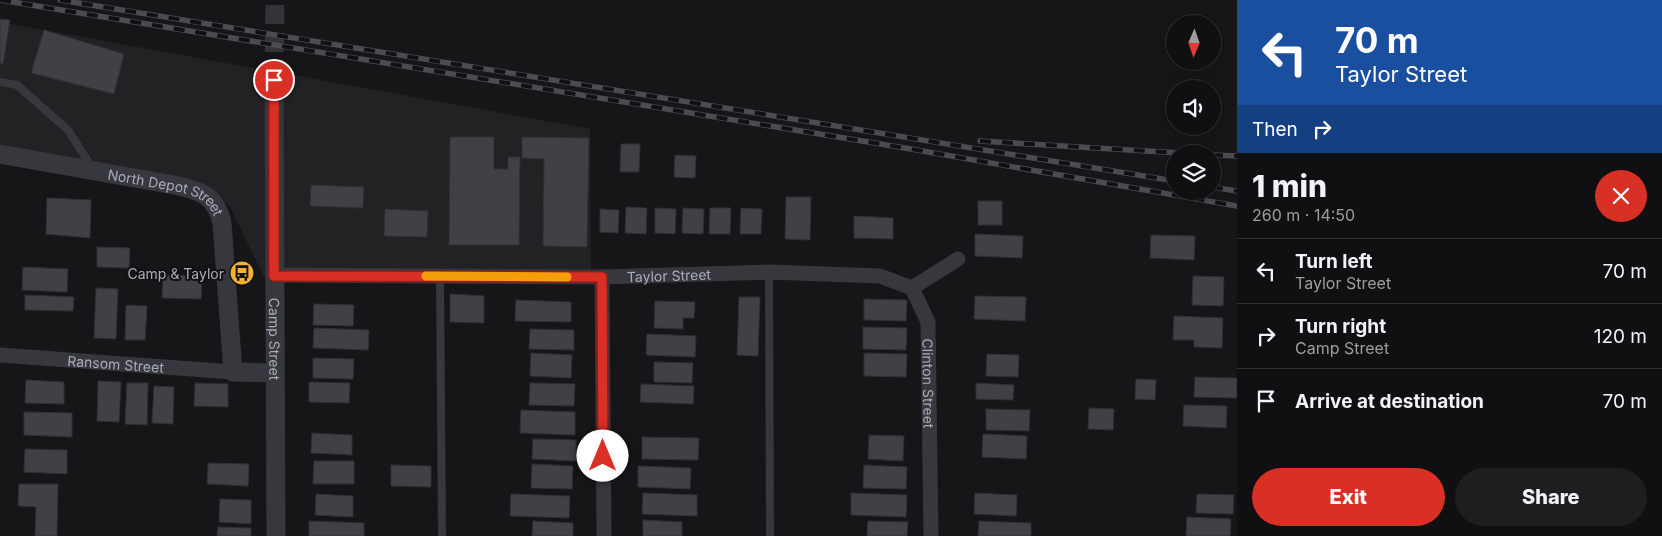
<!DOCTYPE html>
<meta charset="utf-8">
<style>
:root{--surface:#101012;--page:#1e1e20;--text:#f1f3f6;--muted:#9c9d9f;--line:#303032;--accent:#d93025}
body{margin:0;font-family:Inter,sans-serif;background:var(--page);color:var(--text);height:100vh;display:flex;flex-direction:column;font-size:19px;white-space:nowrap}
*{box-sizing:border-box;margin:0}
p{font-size:16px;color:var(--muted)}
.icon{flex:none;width:28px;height:28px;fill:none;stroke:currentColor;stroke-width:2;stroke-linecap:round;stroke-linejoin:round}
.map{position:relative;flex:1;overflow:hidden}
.panel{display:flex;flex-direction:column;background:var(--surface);width:425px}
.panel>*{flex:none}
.guide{background:#1a4fa0;color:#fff;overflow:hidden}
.needle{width:32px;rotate:182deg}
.fabs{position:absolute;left:1166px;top:15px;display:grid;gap:10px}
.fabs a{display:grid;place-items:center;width:55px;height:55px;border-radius:50%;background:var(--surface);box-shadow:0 2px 12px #0003,0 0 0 1px var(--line);font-size:25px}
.pin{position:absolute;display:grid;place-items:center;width:42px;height:42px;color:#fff;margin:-21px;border:2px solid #fff;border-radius:50%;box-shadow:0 1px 5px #0007}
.me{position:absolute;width:55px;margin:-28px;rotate:0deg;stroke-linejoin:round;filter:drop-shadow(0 0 4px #0008)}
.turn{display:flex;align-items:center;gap:18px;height:105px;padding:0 15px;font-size:22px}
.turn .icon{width:65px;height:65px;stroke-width:2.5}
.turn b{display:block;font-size:35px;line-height:42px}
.then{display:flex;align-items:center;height:48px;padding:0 15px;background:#0003;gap:10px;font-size:19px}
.round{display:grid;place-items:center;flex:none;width:52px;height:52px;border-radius:26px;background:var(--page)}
.summary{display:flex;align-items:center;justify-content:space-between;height:85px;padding:0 15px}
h1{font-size:30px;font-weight:800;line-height:38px}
.cta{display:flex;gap:10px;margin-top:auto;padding:10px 15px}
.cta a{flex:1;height:58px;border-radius:30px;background:var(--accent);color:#fff;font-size:20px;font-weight:800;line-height:58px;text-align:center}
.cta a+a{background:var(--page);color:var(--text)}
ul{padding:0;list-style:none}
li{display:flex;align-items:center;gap:15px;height:65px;padding:0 15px;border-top:1px solid var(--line)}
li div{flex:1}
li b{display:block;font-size:19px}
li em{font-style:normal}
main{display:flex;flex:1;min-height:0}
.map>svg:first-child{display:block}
.built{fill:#222225}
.building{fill:#404145;stroke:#303034}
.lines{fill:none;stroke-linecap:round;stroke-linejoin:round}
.tertiary-tunnel{stroke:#333438;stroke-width:19;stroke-dasharray:19 9;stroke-linecap:butt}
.service{stroke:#37383d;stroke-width:8}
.minor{stroke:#37383d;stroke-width:15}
.tertiary{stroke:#37383d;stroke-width:19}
.rail-casing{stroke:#4a4c52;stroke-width:5.5}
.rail{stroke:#111113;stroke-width:4;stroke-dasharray:11;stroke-linecap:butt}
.route-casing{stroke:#8d1f18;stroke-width:12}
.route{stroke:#d93025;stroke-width:9}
.slow{stroke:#f59e0b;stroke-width:9}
.labels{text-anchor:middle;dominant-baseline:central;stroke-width:4;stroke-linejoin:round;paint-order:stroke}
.street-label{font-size:14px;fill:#a8adb8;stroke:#111113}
.poi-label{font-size:14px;fill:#a8adb8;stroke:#111113;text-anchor:end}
</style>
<main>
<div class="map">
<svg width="1237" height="536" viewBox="0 0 1237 536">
<rect width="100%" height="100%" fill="#161618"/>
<path class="built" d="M0,22L590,129L591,273L264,277L229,205L195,185L0,152Z"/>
<g class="building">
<path d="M0,19L10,20L3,64L0,63Z"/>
<path d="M44,30L124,54L114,94L31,73Z"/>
<path d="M450,137H494V169H508V157H520L519,245H449Z"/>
<path d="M522,137L589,138L587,247L543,246L544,159L522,158Z"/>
<path d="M621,144H640L639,172H620Z"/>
<path d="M675,155L696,156L695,178L674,177Z"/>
<path d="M311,185L364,187L363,208L310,206Z"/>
<path d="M786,197H811L810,240L785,239Z"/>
<path d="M47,198L91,200L90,238L46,234Z"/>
<rect x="978" y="201" width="24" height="24"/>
<path d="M626,207L647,208L646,234L625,233Z"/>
<path d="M655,208L676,209L675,234L655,233Z"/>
<path d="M683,208L704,209L703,234L682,233Z"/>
<path d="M710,208H731L730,234H709Z"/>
<path d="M741,208L762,209L761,234H740Z"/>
<path d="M385,209L428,211L427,237L384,236Z"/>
<path d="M600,209L619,210L618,233L600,232Z"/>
<path d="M854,216L893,218V239L854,238Z"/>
<path d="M975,234L1023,236L1022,258L975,256Z"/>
<path d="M1151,235L1195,236L1194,260L1150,258Z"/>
<path d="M97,247L130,248L129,268L97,267Z"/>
<path d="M23,267L68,269L67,292L22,290Z"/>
<path d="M163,275L202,276L201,299L162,298Z"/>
<path d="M1193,276L1224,277L1223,306L1192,305Z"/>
<path d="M96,288L118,289L116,339L94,338Z"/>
<path d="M450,294L484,296V323L450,322Z"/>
<path d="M25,295L74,297L73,311L25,310Z"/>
<path d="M975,296L1026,297L1025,321L974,319Z"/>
<path d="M739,297H760L758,356L737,355Z"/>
<path d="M864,299L907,300L906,321L864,320Z"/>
<path d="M516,300L571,302V322L515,321Z"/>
<path d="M655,301L695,302L694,318H683V329L654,328Z"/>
<path d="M314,304L354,305L353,326L313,325Z"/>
<path d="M126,305L147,306L145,340H125Z"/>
<path d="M1174,316L1223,318L1222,348L1194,347V340H1173Z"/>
<path d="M863,327L907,328L906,350L863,349Z"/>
<path d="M314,328L369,330L368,350L313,348Z"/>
<path d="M530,329L574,330V350L529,349Z"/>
<path d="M647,334L696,336L695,357L646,355Z"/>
<path d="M531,353L572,355L571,378L530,376Z"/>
<path d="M864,353L907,354L906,377L864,376Z"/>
<path d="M987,354L1019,355L1018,377L986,376Z"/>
<path d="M313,358L354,359L353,379L313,378Z"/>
<path d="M654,362L693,363L692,383L654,382Z"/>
<path d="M1195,377L1237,378V398L1194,397Z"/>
<path d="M1136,379L1156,380L1155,400L1135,399Z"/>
<path d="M26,380L64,382V404L25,403Z"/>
<path d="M98,381L121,382L119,422L97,421Z"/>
<path d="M309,382L350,383L349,403L309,402Z"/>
<path d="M127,383H148L147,425L125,424Z"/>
<path d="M195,383L228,384V407L194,406Z"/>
<path d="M530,383L575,384L574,406L529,405Z"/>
<path d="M976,383L1014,385L1013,400L976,399Z"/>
<path d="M641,384L694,386L693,404L640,402Z"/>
<path d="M154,386L174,387L173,424L152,423Z"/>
<path d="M1184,405L1227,406L1226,428L1183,426Z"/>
<path d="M1089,408L1114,409L1113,430L1088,429Z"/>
<path d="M986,409L1030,410L1029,431L986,430Z"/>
<path d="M521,410L575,412V435L520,433Z"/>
<path d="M24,412L72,413V437L24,435Z"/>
<path d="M312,433L352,435V455L311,453Z"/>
<path d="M983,434L1027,436L1026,459L982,457Z"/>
<path d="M869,435L904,436L903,461L868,459Z"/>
<path d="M642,437L699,438L698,460L642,459Z"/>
<path d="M533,439L576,440V461L532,459Z"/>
<path d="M25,449L67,450V474L24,472Z"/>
<path d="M314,461H354V484H313Z"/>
<path d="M208,463L249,464L248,486L207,484Z"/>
<path d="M532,464L573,466L572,489L531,488Z"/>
<path d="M391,465L431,466V487L391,486Z"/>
<path d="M864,465L907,467L906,489L863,488Z"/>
<path d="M638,466L691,468L690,489L638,487Z"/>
<path d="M19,484H58L57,536H35L36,507L18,506Z"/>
<path d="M643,493L697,495V516L642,514Z"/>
<path d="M851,493L907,495L906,517L851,515Z"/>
<path d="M975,493L1017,495L1016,516L974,514Z"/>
<path d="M316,494L353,496V517L315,515Z"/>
<path d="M511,494L570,496L569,518L510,516Z"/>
<path d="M1197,494L1234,495L1233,514L1196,513Z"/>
<path d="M220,499L251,500V524L219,522Z"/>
<path d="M1187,517L1231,519L1230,536H1186Z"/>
<path d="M643,520L682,522V536H643Z"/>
<path d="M309,521L364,523V536H309Z"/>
<path d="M533,521L573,523V536H532Z"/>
<path d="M868,521L908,522L907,536H867Z"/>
<path d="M979,521L1031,523V536H978Z"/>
<path d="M218,527L251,528V536H217Z"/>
</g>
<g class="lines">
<path class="tertiary-tunnel" d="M274,80L275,0"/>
<g class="service">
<path d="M0,82L17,85L68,130L93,169"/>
<path d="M769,272L770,536"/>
<path d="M440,276L442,536"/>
</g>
<g class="minor">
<path id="s1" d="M274,275L602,277L769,272L880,276L912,288"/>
<path d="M602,277L604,536"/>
<path id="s2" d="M912,288L928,322L931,536"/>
<path d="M912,288L958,259"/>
<path id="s3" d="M0,355L233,372"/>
</g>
<g class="tertiary">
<path id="s4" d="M274,80L276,536"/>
<path id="s5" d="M0,154L174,185C199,190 216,195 222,223L233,372L274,373"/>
</g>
<defs>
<g id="rail">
<path d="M0,0L911,149L1237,206"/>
<path d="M60,0L1175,181"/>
<path d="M980,141L1197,154"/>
<path d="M1212,155L1237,156"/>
<path d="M1212,187L1237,191"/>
</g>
</defs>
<use href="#rail" class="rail-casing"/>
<use href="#rail" class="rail"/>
</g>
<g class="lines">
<defs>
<path id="route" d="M274,80V276L602,277L603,456"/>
</defs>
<use href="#route" class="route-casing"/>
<use href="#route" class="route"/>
<path class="slow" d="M426,276L567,277"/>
</g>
<defs>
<symbol id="bus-disc" viewBox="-11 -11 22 22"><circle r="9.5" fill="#f2b134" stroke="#111113"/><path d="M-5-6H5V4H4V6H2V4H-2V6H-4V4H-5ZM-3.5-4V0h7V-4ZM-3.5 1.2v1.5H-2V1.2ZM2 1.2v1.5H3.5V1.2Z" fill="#111"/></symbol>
</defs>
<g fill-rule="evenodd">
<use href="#bus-disc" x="228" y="259" width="28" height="28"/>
</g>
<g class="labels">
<g class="street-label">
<text stroke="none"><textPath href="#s5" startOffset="172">North Depot Street</textPath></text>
<text stroke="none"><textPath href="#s1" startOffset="395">Taylor Street</textPath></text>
<text stroke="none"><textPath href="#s4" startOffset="259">Camp Street</textPath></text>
<text stroke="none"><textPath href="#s3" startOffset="116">Ransom Street</textPath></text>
<text stroke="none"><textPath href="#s2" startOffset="99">Clinton Street</textPath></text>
</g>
<g class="poi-label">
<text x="224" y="273">Camp &amp; Taylor</text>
</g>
</g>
</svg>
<div class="fabs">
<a><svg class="needle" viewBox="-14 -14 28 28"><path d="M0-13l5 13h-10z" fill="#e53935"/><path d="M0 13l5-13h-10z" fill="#9c9d9f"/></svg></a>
<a><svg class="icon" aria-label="sound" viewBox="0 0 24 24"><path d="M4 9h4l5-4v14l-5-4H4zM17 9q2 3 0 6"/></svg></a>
<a><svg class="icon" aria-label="layers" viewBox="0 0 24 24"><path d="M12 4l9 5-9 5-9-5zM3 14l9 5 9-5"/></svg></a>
</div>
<div class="pin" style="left:274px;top:80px;background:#d93025"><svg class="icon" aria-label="arrive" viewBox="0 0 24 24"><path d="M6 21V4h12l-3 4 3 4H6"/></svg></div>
<svg class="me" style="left:603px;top:456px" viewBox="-20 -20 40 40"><circle r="19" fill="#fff"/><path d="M0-13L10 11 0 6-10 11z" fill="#d93025"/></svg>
</div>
<section class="panel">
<div class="guide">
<div class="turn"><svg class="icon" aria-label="left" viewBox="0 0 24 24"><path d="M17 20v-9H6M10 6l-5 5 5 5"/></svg><div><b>70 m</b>Taylor Street</div></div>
<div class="then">Then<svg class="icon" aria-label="right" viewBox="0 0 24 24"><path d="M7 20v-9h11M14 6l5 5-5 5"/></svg></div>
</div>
<div class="summary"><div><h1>1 min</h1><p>260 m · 14:50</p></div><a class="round" style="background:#d93025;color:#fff"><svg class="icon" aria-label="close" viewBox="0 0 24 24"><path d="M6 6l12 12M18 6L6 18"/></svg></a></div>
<ul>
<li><svg class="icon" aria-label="left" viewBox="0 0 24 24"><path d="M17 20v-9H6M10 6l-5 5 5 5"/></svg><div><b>Turn left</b><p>Taylor Street</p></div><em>70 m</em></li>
<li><svg class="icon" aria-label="right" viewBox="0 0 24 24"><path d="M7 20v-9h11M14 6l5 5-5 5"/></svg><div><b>Turn right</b><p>Camp Street</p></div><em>120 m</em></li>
<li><svg class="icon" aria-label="arrive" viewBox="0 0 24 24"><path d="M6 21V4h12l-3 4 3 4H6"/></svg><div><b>Arrive at destination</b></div><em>70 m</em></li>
</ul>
<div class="cta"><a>Exit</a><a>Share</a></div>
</section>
</main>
